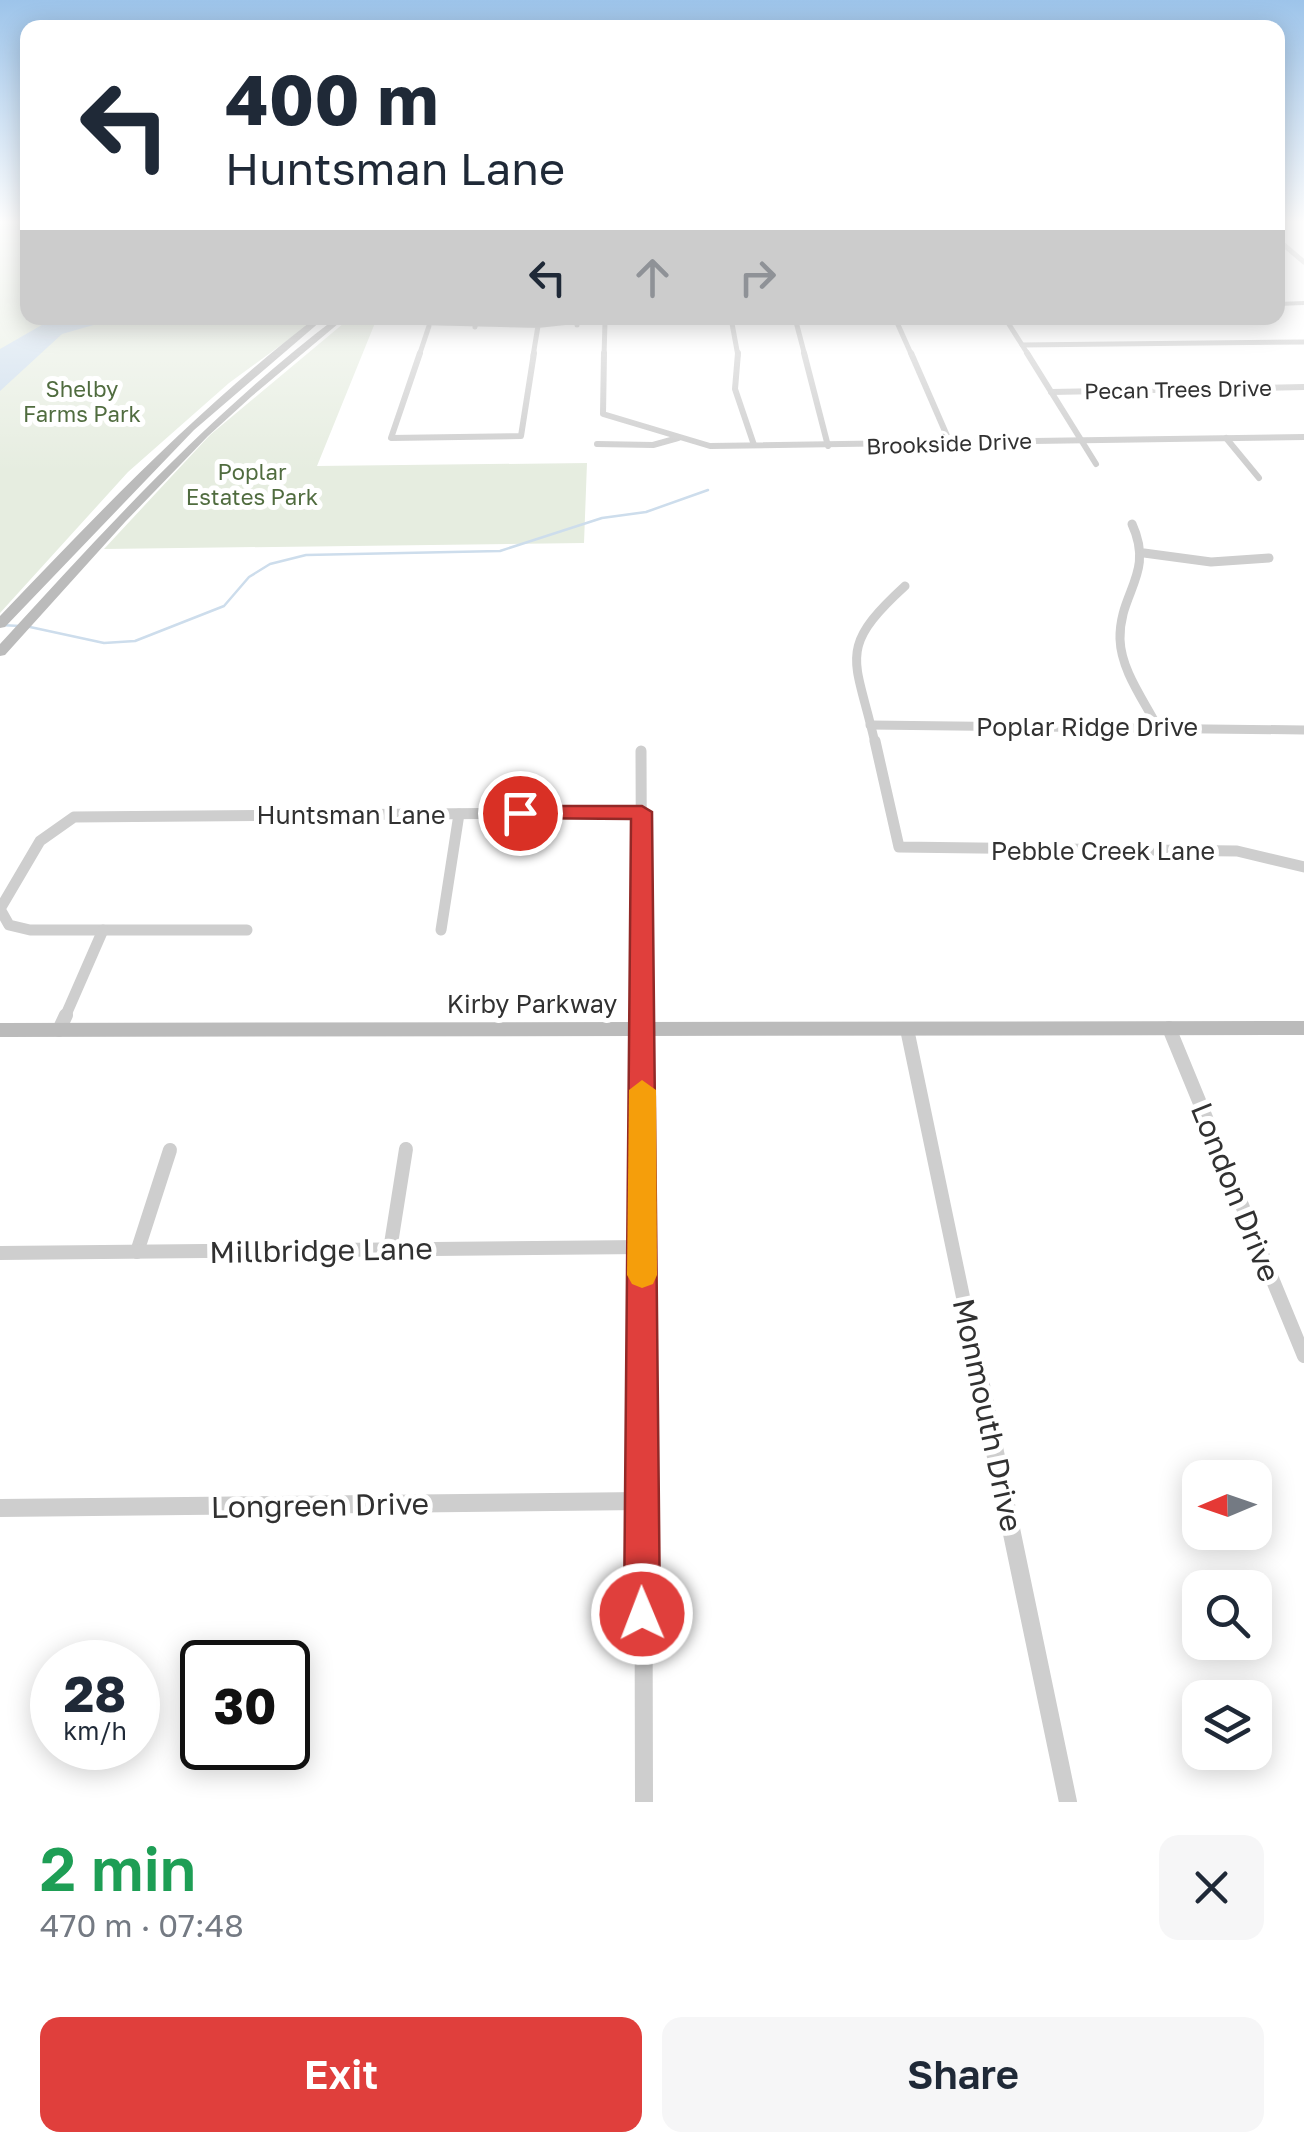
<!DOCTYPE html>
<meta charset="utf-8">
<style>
:root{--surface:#fff;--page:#f6f6f7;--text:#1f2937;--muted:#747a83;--accent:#e03f3c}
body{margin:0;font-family:"Golos Text",sans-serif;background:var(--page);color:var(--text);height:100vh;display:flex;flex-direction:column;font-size:38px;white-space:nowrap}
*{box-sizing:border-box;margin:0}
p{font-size:32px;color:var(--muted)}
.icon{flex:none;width:55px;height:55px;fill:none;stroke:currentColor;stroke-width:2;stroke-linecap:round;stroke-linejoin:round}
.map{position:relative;height:1802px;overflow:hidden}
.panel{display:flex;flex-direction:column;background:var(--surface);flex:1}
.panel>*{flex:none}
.banner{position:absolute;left:20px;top:20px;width:1265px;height:305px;border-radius:20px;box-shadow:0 5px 25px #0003;background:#fff;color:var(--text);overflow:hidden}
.needle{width:65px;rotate:268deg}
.fabs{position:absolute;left:1182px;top:1460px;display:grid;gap:20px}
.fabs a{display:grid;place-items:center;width:90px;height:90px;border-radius:20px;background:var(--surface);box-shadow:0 5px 25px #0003;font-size:50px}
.speed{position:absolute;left:30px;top:1640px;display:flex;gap:20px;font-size:50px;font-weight:700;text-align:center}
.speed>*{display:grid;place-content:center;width:130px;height:130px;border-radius:50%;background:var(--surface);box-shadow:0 5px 25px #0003;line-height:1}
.speed small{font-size:25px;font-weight:400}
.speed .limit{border:5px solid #111;border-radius:15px;background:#fff;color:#111}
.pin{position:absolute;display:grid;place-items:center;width:85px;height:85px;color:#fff;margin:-42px;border:5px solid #fff;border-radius:50%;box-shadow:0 2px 10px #0007}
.me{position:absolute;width:110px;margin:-55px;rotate:359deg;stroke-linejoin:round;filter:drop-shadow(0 0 8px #0008)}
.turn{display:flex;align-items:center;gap:35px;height:210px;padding:0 40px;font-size:45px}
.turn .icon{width:130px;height:130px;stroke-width:2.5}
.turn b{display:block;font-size:70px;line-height:85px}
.lanes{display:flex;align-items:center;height:95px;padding:0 40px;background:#0003;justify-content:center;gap:50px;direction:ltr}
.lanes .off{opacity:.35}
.round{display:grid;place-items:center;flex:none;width:105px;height:105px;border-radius:20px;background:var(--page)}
.overview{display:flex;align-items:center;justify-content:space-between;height:170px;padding:0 40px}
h1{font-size:60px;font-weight:600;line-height:75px;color:#1e9e55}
.cta{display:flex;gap:20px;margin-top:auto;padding:20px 40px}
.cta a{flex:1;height:115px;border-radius:20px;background:var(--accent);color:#fff;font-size:40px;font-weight:600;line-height:115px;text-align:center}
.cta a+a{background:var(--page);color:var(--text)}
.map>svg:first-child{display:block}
.green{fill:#e6ede0}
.water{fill:#cdddec}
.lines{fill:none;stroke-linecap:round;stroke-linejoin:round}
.stream{stroke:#cdddec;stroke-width:2.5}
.minor-far5{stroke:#cecece;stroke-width:5}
.minor-far4{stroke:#cecece;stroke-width:6}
.minor-far3{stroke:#cecece;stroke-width:9}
.minor-far2{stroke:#cecece;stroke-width:11}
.minor-far1{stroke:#cecece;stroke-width:14}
.minor{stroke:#cecece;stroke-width:18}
.tertiary{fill:#cecece;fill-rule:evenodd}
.secondary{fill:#bbb;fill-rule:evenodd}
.route{fill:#e03f3c;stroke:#922927;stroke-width:2.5}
.slow{fill:#f59e0b}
.labels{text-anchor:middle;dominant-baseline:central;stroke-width:10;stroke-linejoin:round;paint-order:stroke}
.far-park-label{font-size:22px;fill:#506c3f;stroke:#fff}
.far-street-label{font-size:22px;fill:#313131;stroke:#fff}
.street-label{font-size:25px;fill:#313131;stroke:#fff}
.near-street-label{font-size:30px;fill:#313131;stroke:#fff}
</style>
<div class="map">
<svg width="1304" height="1802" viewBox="0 0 1304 1802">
<rect width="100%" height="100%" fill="#fff"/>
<g class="green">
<path d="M0,220H27L28,318H318L229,383L128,472L0,613Z"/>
<path d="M350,318H377L317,466L587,463L584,543L104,549L210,435Z"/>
</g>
<path class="water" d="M54,318H118L62,334L0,391V349Z"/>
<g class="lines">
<g class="stream">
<path d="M0,625L20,626"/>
<path d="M30,627L104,643L135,641L224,606L249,577L270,564L306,555L500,551L602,518L646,512L708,490"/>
</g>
<g class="minor-far5">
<path d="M1278,240L1304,262"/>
<path d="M301,318L318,321"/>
<path d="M577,318V325"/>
<path d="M731,318L738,356"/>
<path d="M795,318L805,356"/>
<path d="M895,318L912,356"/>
<path d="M1005,318L1029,356"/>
<path d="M475,327L477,318"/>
<path d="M1022,345L1304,342"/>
<path d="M419,356L429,326"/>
<path d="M533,356L538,326"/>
<path d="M604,356L605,322"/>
</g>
<g class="minor-far4">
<path d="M420,353L391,438L521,436L534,353"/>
<path d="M604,353L603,414L710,446L1304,437"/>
<path d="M738,353L735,389L754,445"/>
<path d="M804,353L828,446"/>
<path d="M911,353L951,445"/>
<path d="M1027,353L1096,464"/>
<path d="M1051,392L1304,387"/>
<path d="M1226,438L1259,478"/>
<path d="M597,444L653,445L678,438"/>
</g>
<g class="minor-far3">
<path d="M1132,524C1155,574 1119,592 1120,639C1121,670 1143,699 1157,726"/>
<path d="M1144,553L1211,562L1269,558"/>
<path d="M870,725L1304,730"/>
<path d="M875,743C856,658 835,650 905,586"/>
</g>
<g class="minor-far2">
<path d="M875,741L899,847L1237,851L1304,867"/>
<path d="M641,751L642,1017"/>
<path d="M247,930H30L9,925L0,909L40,841L74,817L642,812"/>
<path d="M441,930L459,814"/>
<path d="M65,1017L103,930"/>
</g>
<g class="minor-far1">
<path d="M642,1015L643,1364"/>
<path d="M1169,1028L1304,1356"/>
<path d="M907,1029L977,1364"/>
<path d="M59,1030L66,1015"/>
<path d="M390,1250L406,1149"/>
<path d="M137,1252L170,1150"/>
<path d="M0,1253L643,1247"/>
</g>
<g class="minor">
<path d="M643,1361L644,1802"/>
<path d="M976,1361L1068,1802"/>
<path d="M0,1508L641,1501"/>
</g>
<g class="tertiary">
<path d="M1304,301V305L1278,306V302Z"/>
<path d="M605,318H629L538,328L382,324L378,322L382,320L538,324Z"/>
</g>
<g class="secondary">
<path d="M336,318H345L252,396L208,436L125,522L5,655L0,656V644C106,528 211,413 336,318Z"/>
<path d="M314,319L321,321L194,430L5,627L0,628V616C100,511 199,408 314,319Z"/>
<path d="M1304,1021V1035L0,1037V1023Z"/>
</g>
</g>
<linearGradient id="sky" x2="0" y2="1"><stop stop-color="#9dc4ea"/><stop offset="0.47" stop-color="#fff"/><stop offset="1" stop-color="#fff" stop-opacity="0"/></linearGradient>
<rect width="1304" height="472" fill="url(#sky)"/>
<path class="route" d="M520,806H642L652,812L660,1614L655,1627L642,1632L629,1627L624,1614L631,819L513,818L510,813Z"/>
<path class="slow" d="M642,1080L656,1090L657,1275L653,1284L642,1288L632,1284L627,1275L629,1090Z"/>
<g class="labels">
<g class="far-park-label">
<text x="82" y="388">Shelby<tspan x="82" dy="25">Farms Park</tspan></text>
<text x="252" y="471">Poplar<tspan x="252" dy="25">Estates Park</tspan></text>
</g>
<g class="far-street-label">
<text transform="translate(1178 389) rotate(-1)">Pecan Trees Drive</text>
<text transform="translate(949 443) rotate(-2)">Brookside Drive</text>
</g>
<g class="street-label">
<text x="1087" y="726">Poplar Ridge Drive</text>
<text x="351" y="814">Huntsman Lane</text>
<text x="1103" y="850">Pebble Creek Lane</text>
<text x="532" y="1003">Kirby Parkway</text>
</g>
<g class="near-street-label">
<text transform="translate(1236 1192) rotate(68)">London Drive</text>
<text transform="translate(321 1250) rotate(-1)">Millbridge Lane</text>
<text transform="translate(988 1415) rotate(78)">Monmouth Drive</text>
<text transform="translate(320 1505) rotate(-1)">Longreen Drive</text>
</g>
</g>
</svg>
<div class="fabs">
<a><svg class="needle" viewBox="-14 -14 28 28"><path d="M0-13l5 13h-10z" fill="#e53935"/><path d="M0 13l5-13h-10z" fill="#747a83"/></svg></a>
<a><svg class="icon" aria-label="search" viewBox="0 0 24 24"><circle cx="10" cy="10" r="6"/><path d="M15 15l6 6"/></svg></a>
<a><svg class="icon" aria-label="layers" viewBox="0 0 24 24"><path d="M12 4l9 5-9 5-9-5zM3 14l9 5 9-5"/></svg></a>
</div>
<div class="speed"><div>28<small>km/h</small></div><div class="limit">30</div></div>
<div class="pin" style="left:520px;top:813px;background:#d93025"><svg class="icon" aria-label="arrive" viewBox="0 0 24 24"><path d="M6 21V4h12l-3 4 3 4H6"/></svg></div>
<svg class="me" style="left:642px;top:1614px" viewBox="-20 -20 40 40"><circle r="17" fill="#e03f3c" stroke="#fff" stroke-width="3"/><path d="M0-11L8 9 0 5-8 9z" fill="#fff"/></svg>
<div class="banner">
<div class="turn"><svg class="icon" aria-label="left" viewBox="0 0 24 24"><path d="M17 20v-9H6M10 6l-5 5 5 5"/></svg><div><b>400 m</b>Huntsman Lane</div></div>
<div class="lanes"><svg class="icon" aria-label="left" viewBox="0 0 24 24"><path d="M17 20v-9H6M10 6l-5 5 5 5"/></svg><svg class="icon off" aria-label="ahead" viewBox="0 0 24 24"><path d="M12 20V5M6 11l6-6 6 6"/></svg><svg class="icon off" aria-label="right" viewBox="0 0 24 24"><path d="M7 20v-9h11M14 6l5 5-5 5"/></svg></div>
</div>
</div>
<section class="panel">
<div class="overview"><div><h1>2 min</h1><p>470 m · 07:48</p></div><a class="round"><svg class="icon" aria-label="close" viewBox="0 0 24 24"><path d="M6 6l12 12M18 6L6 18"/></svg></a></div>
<div class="cta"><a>Exit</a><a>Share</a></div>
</section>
